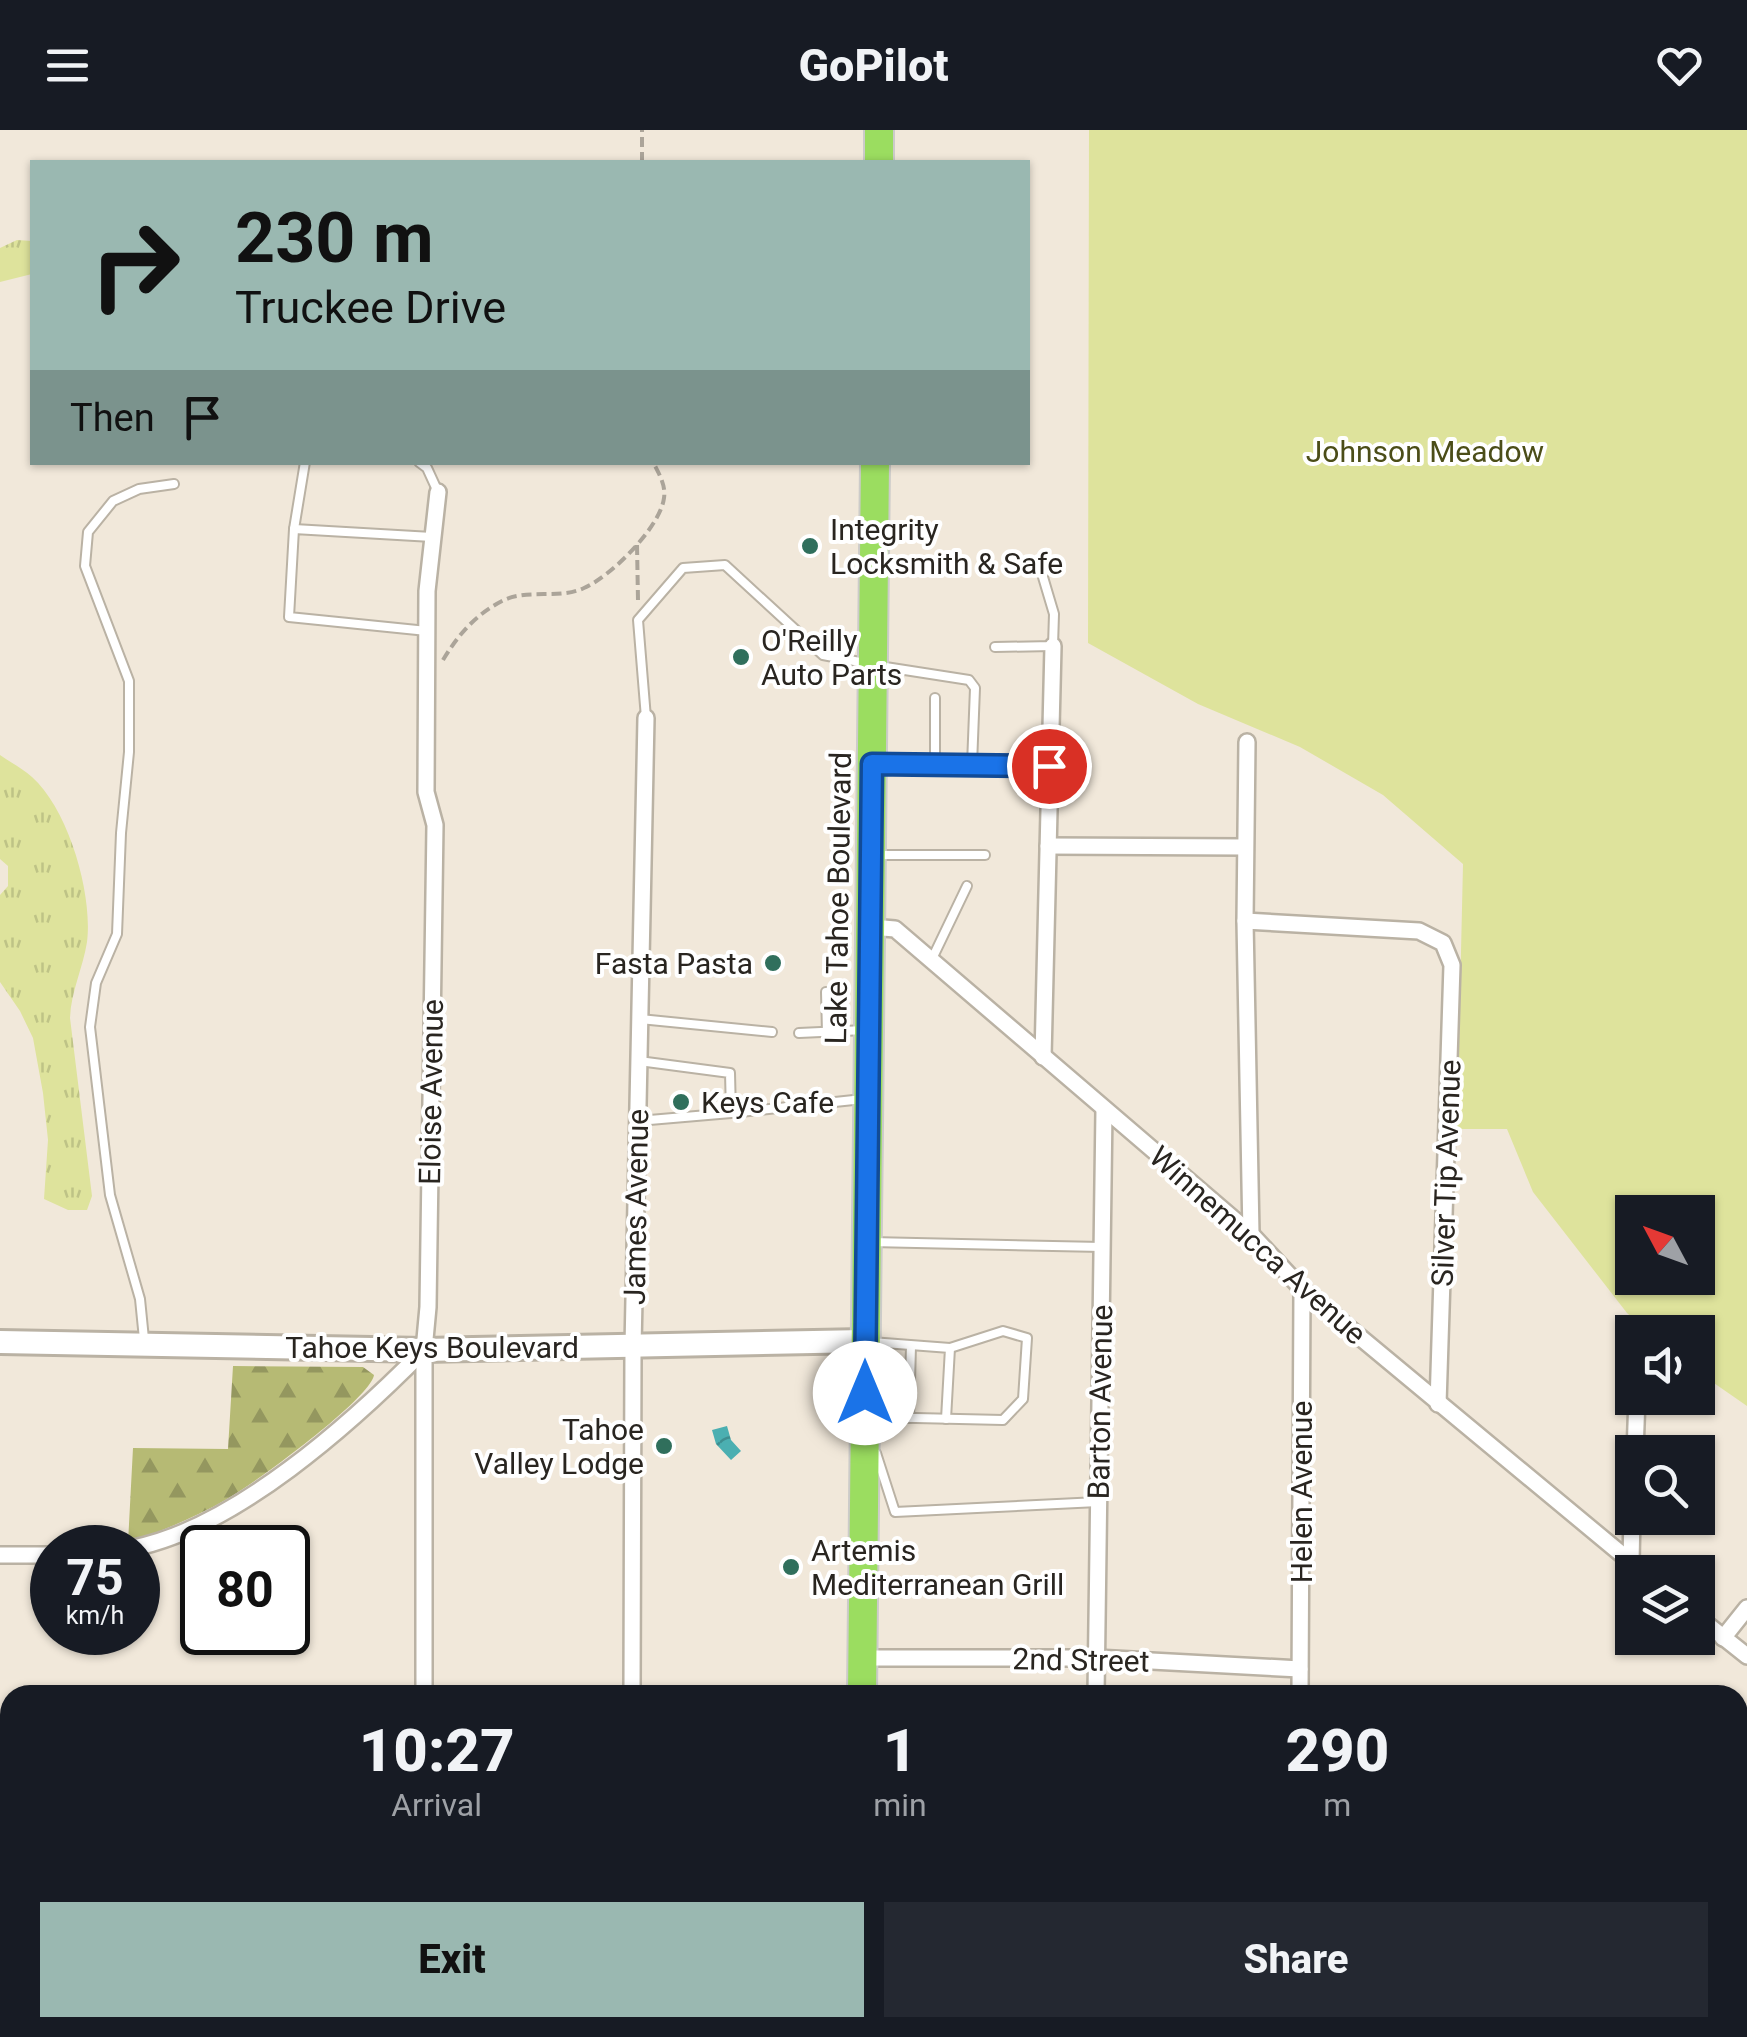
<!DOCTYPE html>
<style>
:root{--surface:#171b24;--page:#242831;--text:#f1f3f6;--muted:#9ea1a6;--accent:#9ab8b1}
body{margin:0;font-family:Roboto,sans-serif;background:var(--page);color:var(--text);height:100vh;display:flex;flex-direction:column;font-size:38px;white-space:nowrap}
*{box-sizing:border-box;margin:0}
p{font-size:32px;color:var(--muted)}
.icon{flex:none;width:55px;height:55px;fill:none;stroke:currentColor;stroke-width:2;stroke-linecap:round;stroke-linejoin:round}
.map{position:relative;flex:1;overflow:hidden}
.panel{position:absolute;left:0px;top:1555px;width:1748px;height:352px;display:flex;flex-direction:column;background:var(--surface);border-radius:30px 30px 0 0;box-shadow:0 2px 8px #0004}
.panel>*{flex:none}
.top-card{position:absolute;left:30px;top:30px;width:1000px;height:305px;border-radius:0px;box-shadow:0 2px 8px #0004;background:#9ab8b1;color:#111;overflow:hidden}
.needle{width:65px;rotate:311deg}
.fabs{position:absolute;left:1615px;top:1065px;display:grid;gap:20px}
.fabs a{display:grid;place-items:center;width:100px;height:100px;border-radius:0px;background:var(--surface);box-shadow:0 2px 8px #0004;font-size:50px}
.speed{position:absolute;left:30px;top:1395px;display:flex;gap:20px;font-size:50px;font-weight:700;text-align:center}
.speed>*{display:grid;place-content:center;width:130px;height:130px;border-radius:50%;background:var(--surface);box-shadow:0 2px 8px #0004;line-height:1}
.speed small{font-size:25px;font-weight:400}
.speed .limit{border:5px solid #111;border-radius:15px;background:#fff;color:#111}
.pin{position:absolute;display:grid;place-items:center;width:85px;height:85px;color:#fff;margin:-42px;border:5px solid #fff;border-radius:50%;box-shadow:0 2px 10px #0007}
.me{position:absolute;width:110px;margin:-55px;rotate:0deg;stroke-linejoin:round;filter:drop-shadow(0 0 8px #0008)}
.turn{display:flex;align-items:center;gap:35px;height:210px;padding:0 40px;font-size:45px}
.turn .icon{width:130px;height:130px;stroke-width:2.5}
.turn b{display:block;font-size:70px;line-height:85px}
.then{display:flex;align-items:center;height:95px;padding:0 40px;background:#0003;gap:20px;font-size:38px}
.eta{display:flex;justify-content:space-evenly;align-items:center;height:170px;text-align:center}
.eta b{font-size:60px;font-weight:800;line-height:70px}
.cta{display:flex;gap:20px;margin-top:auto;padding:20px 40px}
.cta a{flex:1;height:115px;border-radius:0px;background:var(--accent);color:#111;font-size:40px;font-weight:800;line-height:115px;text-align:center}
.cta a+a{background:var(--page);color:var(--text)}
header{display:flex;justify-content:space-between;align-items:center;height:130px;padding:0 40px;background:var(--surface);font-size:45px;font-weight:800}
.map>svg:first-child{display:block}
.grass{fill:url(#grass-tufts)}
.forest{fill:url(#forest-firs)}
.park{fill:#dee39c;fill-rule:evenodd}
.water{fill:url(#water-waves)}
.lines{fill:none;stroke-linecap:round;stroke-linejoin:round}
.lane-casing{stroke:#bab2a4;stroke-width:12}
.street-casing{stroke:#bab2a4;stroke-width:20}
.secondary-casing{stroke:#bab2a4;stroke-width:28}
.highway-casing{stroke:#cccbc9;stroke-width:32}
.path{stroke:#aba499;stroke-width:4;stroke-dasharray:10 5;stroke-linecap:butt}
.lane{stroke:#fff;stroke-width:8}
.street{stroke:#fff;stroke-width:15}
.secondary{stroke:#fff;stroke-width:22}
.highway{stroke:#9bdd60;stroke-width:28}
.route-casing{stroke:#114b97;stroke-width:25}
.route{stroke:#1a73e8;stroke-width:18}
.poi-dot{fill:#306f5c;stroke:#fff;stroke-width:4}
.labels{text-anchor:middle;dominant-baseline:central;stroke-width:8;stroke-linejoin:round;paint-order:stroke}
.park-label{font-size:30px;fill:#4b4d18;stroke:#fff}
.poi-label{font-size:30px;fill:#292520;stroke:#fff;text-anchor:start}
.street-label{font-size:30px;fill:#292520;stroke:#fff}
</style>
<header><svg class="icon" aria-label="menu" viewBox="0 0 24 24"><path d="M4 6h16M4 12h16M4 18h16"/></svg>GoPilot<svg class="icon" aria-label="heart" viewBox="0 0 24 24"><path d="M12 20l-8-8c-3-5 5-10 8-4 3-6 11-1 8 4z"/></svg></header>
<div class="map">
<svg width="1747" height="1907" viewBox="0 0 1747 1907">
<defs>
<pattern id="grass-tufts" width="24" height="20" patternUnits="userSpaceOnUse" patternTransform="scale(2.5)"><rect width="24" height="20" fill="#dee39c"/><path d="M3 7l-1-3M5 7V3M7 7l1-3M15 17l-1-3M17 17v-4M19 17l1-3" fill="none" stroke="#bec386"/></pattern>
<pattern id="forest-firs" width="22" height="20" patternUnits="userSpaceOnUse" patternTransform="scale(2.5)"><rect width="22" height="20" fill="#b6ba74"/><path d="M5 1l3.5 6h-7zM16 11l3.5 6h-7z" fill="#94975f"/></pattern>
<pattern id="water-waves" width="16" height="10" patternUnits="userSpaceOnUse" patternTransform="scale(2.5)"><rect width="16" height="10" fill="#4bafb1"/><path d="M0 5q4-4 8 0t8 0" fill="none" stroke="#3e8e90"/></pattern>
</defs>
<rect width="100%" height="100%" fill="#f1e8da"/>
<g class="grass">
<path d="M17,110L32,111V144L0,152V118Z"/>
<path d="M0,625C10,632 23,639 32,647C69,680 93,765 87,812C83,838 71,861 70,888L92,1066L87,1080H68L44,1069L48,1010L43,963L33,908L20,881L0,852V765L8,756V736L0,729Z"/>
</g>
<path class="forest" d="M233,1236L363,1237L374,1245C370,1269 254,1354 227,1369C196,1387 162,1401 128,1413L133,1318L228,1319Z"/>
<path class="park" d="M1089,0H1747V1276L1698,1242V1202H1648L1627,1183L1533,1062L1507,999H1457L1463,734L1383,665L1300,617L1198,574L1088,513ZM1632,1082H1698V1148H1632Z"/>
<path class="water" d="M727,1296L731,1310L741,1321L731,1330L716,1314L712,1300Z"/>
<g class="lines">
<defs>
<g id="lane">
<path d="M419,332L427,338L438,362"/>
<path d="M294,399L305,332"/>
<path d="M427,501L289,487L294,399L432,407"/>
<path d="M995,517L1053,516L1054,484L1040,437"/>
<path d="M879,536L969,550L975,558L972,635"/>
<path d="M935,568V634"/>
<path d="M646,588L638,490L683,438L725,435L823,525L865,533"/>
<path d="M875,725H985"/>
<path d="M931,831L967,756"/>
<path d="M826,862L827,903"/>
<path d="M640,889L772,902"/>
<path d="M799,903L865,900"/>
<path d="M639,931L730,943L731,983L863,969"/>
<path d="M638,991L731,983"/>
<path d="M871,1112L1102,1117"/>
<path d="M144,1209L140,1169L110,1065L90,897L96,853L117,804L121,703L129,622V551L85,436L88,402L113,371L139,359L174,354"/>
<path d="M871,1212L950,1218L946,1289"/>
<path d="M872,1287L1003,1290L1023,1269L1027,1208L1003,1201L950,1218"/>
<path d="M909,1288L911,1216"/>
<path d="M876,1323L895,1382L1098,1372"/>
<path d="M0,1777H10"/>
<path d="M0,1885H10"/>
<path d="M803,1898L814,1907"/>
<path d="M837,1907L848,1898"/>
</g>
<g id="street">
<path d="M1247,612L1245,791L1251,1104"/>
<path d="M872,633L1049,636"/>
<path d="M1048,716L1245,717"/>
<path d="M1245,791L1419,801L1443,813L1452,835L1438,1274"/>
<path d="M871,797L895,799L1251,1104L1302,1159L1643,1442"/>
<path d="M1043,927L1053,516"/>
<path d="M1635,1322L1637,1268"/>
<path d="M133,1418C235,1398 352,1293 424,1220"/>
<path d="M0,1425H52"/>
<path d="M1631,1433L1632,1384"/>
<path d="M1698,1487L1747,1526"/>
<path d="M1723,1508L1747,1478"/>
<path d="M862,1528H1096L1300,1539"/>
<path d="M424,1565V1220L428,1177L435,695L426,662L427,461L438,362"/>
<path d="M632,1565L633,1217L646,588"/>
<path d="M1096,1565L1104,979"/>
<path d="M1300,1565L1302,1159"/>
<path d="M0,1649H10"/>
<path d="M570,1898V1907"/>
<path d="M590,1898L591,1907"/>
<path d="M47,1907V1898"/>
<path d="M423,1907L424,1898"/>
<path d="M632,1907V1898"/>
<path d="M1089,1907V1898"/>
<path d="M1300,1907V1898"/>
<path d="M1733,1907L1747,1890"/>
</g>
<g id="secondary">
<path d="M0,1212L424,1220L865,1211"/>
<path d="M1459,1898L1469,1907"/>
<path d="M1251,1907L1262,1898"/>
</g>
<g id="highway">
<path d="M879,32V0"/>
<path d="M862,1565L875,332"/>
<path d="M859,1907V1898"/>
</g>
</defs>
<use href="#lane" class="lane-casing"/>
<use href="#street" class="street-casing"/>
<use href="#secondary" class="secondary-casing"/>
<use href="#highway" class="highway-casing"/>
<g class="path">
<path d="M642,32V0"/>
<path d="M637,415L638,470"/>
<path d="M443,530C458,505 475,485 502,471C528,458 558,470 584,458C610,447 660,398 664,368C666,355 659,344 653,332"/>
</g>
<use href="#lane" class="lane"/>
<use href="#street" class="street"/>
<use href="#secondary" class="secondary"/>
<use href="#highway" class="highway"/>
</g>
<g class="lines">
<defs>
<path id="route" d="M865,1263L872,634L1049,636"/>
</defs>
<use href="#route" class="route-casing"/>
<use href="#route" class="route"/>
</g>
<g class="poi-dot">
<circle cx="810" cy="416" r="10"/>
<circle cx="741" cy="527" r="10"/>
<circle cx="773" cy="833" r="10"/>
<circle cx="681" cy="972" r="10"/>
<circle cx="664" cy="1316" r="10"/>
<circle cx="791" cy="1437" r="10"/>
</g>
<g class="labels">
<g class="park-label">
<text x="1425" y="321">Johnson Meadow</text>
</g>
<g class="poi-label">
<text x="830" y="399">Integrity<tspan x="830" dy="34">Locksmith &amp; Safe</tspan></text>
<text x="761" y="510">O'Reilly<tspan x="761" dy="34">Auto Parts</tspan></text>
<text x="753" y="833" text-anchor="end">Fasta Pasta</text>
<text x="701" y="972">Keys Cafe</text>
<text x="644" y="1299" text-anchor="end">Tahoe<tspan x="644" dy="34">Valley Lodge</tspan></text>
<text x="811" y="1420">Artemis<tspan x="811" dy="34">Mediterranean Grill</tspan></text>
</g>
<g class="street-label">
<text transform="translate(838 768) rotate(-89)">Lake Tahoe Boulevard</text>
<text transform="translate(431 962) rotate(-89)">Eloise Avenue</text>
<text transform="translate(1446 1043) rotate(-88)">Silver Tip Avenue</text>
<text transform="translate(636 1077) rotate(-89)">James Avenue</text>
<text transform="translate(1258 1115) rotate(42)">Winnemucca Avenue</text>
<text x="432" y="1217">Tahoe Keys Boulevard</text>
<text transform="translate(1100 1272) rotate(-89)">Barton Avenue</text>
<text transform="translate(1301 1362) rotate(-90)">Helen Avenue</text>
<text transform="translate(1081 1530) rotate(1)">2nd Street</text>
</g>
</g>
</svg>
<div class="fabs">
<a><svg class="needle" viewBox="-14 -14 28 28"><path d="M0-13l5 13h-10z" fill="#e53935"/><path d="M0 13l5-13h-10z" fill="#9ea1a6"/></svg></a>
<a><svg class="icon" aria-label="sound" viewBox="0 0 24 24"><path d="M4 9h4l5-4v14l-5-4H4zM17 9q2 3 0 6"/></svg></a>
<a><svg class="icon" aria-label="search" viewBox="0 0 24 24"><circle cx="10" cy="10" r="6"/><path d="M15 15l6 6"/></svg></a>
<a><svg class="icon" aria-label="layers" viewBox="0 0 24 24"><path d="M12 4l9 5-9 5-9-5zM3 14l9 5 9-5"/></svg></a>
</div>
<div class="speed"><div>75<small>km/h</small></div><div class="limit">80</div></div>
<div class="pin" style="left:1049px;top:636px;background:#d93025"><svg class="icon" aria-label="arrive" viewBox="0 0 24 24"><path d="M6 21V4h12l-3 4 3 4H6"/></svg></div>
<svg class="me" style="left:865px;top:1263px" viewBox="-20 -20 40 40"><circle r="19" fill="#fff"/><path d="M0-13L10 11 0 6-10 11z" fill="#1a73e8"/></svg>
<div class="top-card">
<div class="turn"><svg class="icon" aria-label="right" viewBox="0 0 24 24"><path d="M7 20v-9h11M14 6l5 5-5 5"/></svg><div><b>230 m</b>Truckee Drive</div></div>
<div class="then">Then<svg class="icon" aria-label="arrive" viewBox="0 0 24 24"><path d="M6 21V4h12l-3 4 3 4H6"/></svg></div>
</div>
<section class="panel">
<div class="eta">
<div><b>10:27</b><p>Arrival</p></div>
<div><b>1</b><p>min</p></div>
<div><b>290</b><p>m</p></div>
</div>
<div class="cta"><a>Exit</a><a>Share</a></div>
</section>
</div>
